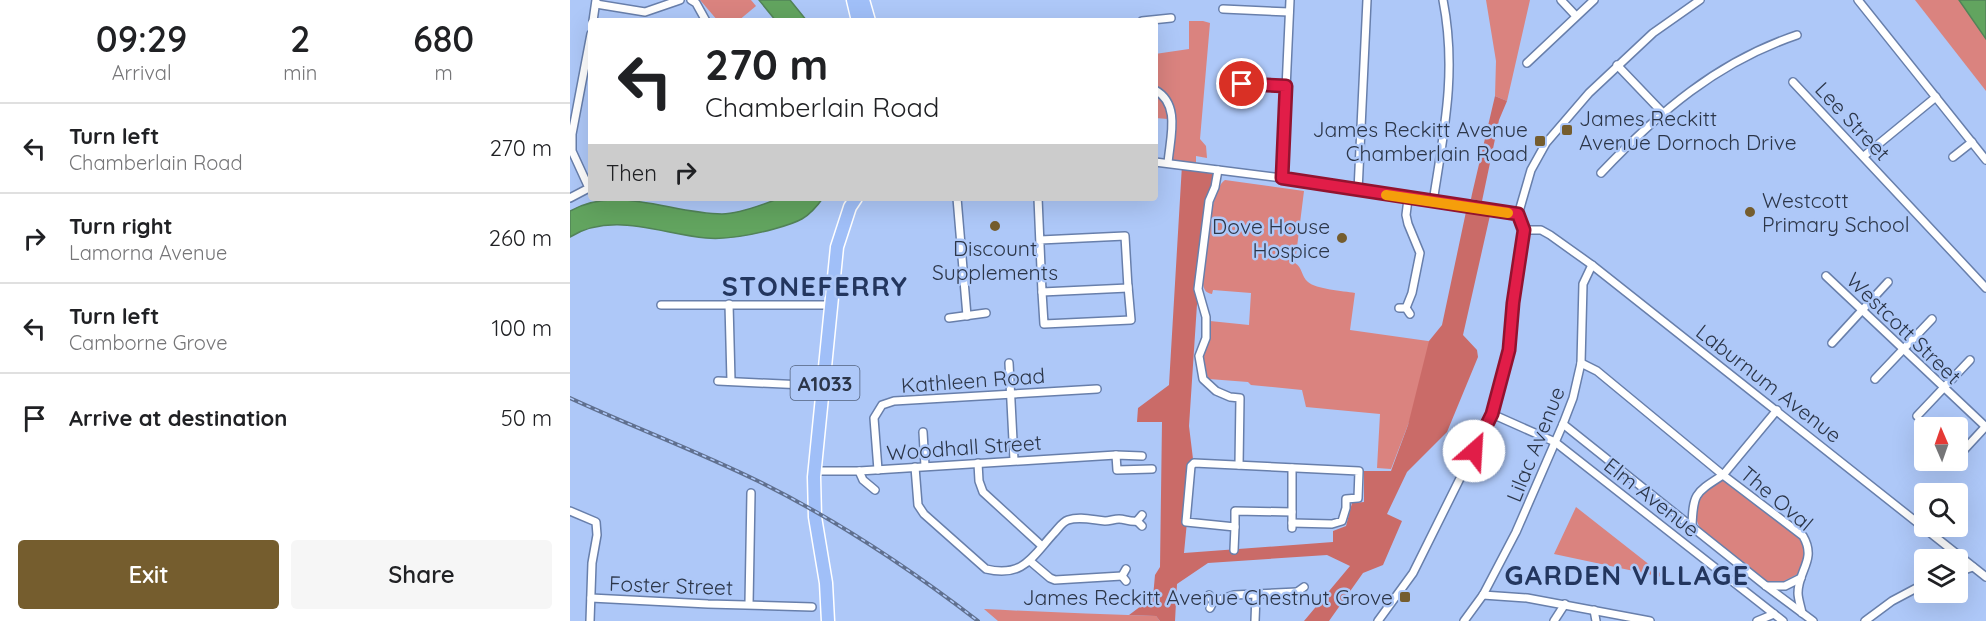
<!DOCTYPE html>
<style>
:root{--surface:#fff;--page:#f6f6f6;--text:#202124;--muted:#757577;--line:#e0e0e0;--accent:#755d2e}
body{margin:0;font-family:Quicksand,sans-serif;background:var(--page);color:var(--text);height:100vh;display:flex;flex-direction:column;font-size:22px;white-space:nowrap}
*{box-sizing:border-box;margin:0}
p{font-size:20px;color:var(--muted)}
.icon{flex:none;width:33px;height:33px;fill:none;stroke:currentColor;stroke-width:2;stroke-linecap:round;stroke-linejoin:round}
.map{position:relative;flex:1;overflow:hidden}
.sheet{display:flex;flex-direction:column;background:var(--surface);width:570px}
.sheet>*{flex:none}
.guide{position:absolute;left:18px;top:18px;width:570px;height:183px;border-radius:6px;box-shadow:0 6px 24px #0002;background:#fff;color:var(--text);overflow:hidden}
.needle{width:39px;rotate:358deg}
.fabs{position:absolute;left:1344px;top:417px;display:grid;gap:12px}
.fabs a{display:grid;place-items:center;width:54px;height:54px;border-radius:6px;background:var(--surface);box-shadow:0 6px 24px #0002;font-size:30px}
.pin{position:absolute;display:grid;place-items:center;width:51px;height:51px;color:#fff;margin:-26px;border:3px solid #fff;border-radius:50%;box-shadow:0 2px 6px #0007}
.me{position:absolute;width:66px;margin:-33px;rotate:26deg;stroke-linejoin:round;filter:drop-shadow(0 0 4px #0008)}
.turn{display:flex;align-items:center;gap:21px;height:126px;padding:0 18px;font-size:27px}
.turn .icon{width:78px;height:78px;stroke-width:2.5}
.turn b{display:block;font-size:42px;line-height:51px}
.then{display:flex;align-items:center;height:57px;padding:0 18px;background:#0003;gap:12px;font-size:22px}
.eta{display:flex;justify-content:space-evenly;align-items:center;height:102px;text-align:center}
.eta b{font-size:36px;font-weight:600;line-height:42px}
.primary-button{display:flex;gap:12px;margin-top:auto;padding:12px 18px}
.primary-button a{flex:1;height:69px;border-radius:6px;background:var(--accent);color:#fff;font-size:24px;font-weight:600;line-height:69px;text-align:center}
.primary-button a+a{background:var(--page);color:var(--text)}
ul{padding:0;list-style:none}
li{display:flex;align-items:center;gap:18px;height:90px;padding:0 18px;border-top:2px solid var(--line)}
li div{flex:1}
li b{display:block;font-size:22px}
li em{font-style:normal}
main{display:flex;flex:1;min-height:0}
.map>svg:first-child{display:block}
.green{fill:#da837f}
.forest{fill:#ca6b68}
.water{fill:#62a45f;stroke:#528358;stroke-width:1.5}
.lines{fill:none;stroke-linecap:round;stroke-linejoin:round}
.minor-casing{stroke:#687fab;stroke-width:10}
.trunk-casing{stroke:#fff;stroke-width:15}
.minor{stroke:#fff;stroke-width:7}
.trunk{stroke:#a0bff8;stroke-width:12}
.rail-casing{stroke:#60708f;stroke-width:4}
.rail{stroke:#aec8f8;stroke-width:1.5;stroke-dasharray:4.5;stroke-linecap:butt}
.route-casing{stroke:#92132f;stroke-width:15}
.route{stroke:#e11d48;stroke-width:10}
.slow{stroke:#f59e0b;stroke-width:10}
.poi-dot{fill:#755d2e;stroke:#aec8f8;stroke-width:2}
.labels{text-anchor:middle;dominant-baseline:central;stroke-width:5;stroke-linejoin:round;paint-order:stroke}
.shield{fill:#aec8f8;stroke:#53627e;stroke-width:1.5}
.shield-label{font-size:20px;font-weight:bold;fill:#2c3649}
.poi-label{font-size:21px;fill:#2c3649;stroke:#aec8f8;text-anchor:end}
.street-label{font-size:21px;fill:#2c3649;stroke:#aec8f8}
.district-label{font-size:27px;font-weight:bold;letter-spacing:1.5px;fill:#23365e;stroke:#aec8f8}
</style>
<main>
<section class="sheet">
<div class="eta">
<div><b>09:29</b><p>Arrival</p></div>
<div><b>2</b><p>min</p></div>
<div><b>680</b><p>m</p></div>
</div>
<ul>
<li><svg class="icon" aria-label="left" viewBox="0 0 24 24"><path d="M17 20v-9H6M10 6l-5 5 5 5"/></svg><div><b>Turn left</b><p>Chamberlain Road</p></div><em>270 m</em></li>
<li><svg class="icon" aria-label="right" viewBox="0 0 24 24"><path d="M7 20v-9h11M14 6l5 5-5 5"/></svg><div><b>Turn right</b><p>Lamorna Avenue</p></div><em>260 m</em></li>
<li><svg class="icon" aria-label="left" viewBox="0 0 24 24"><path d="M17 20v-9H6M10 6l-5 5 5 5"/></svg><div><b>Turn left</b><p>Camborne Grove</p></div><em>100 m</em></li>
<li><svg class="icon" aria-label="arrive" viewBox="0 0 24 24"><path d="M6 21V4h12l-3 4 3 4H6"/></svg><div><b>Arrive at destination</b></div><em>50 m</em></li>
</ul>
<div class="primary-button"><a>Exit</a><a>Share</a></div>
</section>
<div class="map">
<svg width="1416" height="621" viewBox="0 0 1416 621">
<rect width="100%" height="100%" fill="#aec8f8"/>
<g class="green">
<path d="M130,0H181L186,6L168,21H148Z"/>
<path d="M916,0H960L937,101L925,96L926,61Z"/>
<path d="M1345,0H1416V91Z"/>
<path d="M619,21H633L640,23L630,139L636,146L637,158L626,156V167L595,163L598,119L585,118V54L619,49Z"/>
<path d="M655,180L734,191L725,263C733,268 731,276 738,282C746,289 773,291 785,293L780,330L865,342L841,417L821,469L807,468L810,414L736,407L732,390L681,385L678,382L639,379C626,359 641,342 640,321L679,325L681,293L643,290L642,294C636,293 634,290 633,284C635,264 639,190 655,180Z"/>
<path d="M1152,480L1229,538L1234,546V560L1228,574L1212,582H1196L1130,528C1117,503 1133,492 1152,480Z"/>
<path d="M1006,507L1090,573L1093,575L1092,577L984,554Z"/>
<path d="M414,609C472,612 528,614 586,616L590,621H428Z"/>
</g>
<g class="forest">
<path d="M925,96L937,101L929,120L912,201L901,199L902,194Z"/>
<path d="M612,165L648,170L639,201L628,289L619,426L623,459L614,553L763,542V531L776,526L782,503L794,502V471H821L838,425L859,341L872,325L897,207L921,211L893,335L907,350L908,357L877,432L837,472L817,514L832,521L813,565L793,573L759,621H734L780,566L757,555L638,563L607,584L605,621H590L586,616L559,615L583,597L585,575L590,567L592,422H567L568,408L599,385Z"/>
</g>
<g class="water">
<path d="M189,0H220L237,21H206Z"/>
<path d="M1389,0H1416V39Z"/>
<path d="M210,198H253C238,219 229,222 204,229C182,235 159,240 136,238C91,234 42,211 0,237V211C48,184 101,214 152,214C168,214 195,204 210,198Z"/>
</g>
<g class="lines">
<defs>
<g id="minor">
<path d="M121,0L126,3L136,21"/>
<path d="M991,0L1006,16"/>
<path d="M1288,0L1416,160"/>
<path d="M26,4L75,12L110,0"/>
<path d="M653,9L719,12"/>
<path d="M23,21L26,0"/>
<path d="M572,21L601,18"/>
<path d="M957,63L1024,0"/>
<path d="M1047,65L1092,112"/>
<path d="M1223,82L1416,288"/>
<path d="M651,84L715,86"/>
<path d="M585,90C611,104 600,138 598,163"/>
<path d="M1294,156L1366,97"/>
<path d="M1383,157L1402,142"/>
<path d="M585,162L712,178L948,215"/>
<path d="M648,170L645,187L639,201L628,289L636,317V338L629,356L633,379L646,391L660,397L670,398L669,465"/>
<path d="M1031,173C1089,112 1147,62 1227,35"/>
<path d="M712,178L720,0"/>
<path d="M788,191L797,0"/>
<path d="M0,198L19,188L2,151V134L21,34"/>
<path d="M387,198L397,316"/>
<path d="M468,198L472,292L558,288L555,236L470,240"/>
<path d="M863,202C874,131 887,71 873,0"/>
<path d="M954,230H971L980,235L1022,265L1416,577"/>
<path d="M1256,276L1416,427"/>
<path d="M472,292L474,324L561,320L558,286"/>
<path d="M159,304L161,381"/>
<path d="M91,305H261"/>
<path d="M829,308H836L840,314"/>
<path d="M836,308L842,293L850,253L838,224L836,215L838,199"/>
<path d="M379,318L416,313"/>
<path d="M1262,343L1318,282"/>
<path d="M439,363L444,460"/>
<path d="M1011,363L1027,371L1153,475L1207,410"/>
<path d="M1305,379L1362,319"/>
<path d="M148,381L255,386"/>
<path d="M922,414L985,442L1213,621"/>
<path d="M1347,416L1400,360"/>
<path d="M993,424L1196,586L1243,621"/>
<path d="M353,432L355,466"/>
<path d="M1393,451L1416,426"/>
<path d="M546,455L547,470L582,469"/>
<path d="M408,463L409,481L413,492L472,546"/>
<path d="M345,467L348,505L354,514L416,569C453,578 462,557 484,533C488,529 492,522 498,520C510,516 523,520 535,521C540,521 544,519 549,519C555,519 560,522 567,521"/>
<path d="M308,470L304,418L312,405L324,401L527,389"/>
<path d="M245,471H289L546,455L572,456"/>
<path d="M289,471L293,480L305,490"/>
<path d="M0,511L26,522L27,535L22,563L20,621"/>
<path d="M722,512L665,511V527L616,522L621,466L624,463L789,471L788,498L776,499V508L772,521L762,524L722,523"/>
<path d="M572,526L567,521L572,515"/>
<path d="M1122,527C1123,493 1125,493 1153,475L1233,536C1247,560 1228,570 1228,593C1228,599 1231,607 1232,613"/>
<path d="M722,528V468"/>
<path d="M664,550L665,527"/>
<path d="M460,561L480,578L485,580L552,576"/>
<path d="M556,569L552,576L556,581"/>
<path d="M1388,572L1403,567"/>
<path d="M1196,586H1215L1231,578"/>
<path d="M639,595L643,602L640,608"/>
<path d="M913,595L957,598L1080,621"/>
<path d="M21,598L138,604L242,607"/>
<path d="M725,598L727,592L734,587"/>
<path d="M643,602L664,595L727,592"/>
<path d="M179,604L181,493"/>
<path d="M1024,610L1026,621"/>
<path d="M685,621L686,595"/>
<path d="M808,621L843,573L922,414L939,350L943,303L954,230L948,215L961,170L976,143L1019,93L1083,33L1130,0"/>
<path d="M894,621L913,595L946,532L993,424L1003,398L1011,363L1013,284L1022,265"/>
<path d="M984,621L995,604"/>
<path d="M1187,621L1204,614"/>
<path d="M1295,621L1322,601L1354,584"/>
</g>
<g id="trunk">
<path d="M283,0L288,21"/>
<path d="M293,0L299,21"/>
<path d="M258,621L256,583L245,517L244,477L267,247L280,207L286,198"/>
</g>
</defs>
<use href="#minor" class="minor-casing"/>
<use href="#trunk" class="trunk-casing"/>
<use href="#minor" class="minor"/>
<use href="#trunk" class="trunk"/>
<defs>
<path id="rail" d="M0,398C63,427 127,451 188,481C267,520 339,568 408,621"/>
</defs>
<use href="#rail" class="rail-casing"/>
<use href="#rail" class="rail"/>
</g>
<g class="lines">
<defs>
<path id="route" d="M672,84L716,86L712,178L948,214L954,230L943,303L939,350L922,414L904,451"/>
</defs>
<use href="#route" class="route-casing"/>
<use href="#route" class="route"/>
<path class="slow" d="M816,195L938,213"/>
</g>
<g class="poi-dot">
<rect x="991" y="124" width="12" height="12" rx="3"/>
<rect x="964" y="135" width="12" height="12" rx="3"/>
<circle cx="1180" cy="212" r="6"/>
<circle cx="425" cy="226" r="6"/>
<circle cx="772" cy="238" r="6"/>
<rect x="829" y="591" width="12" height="12" rx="3"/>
</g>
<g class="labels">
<rect class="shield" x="220.5" y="366" width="69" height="34" rx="4.5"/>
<g class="shield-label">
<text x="255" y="383">A1033</text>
</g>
<g class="poi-label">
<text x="1009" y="118" text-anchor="start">James Reckitt<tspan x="1009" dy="24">Avenue Dornoch Drive</tspan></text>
<text x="958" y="129">James Reckitt Avenue<tspan x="958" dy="24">Chamberlain Road</tspan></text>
<text x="1192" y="200" text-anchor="start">Westcott<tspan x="1192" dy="24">Primary School</tspan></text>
<text x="760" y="226">Dove House<tspan x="760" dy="24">Hospice</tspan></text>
<text x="425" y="248" text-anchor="middle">Discount<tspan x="425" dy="24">Supplements</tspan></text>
<text x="823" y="597">James Reckitt Avenue Chestnut Grove</text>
</g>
<g class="street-label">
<text transform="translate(1283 121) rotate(47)">Lee Street</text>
<text transform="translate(1334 328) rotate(44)">Westcott Street</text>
<text transform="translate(403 380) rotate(-4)">Kathleen Road</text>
<text transform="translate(1199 383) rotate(38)">Laburnum Avenue</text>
<text transform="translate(965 444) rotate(-68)">Lilac Avenue</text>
<text transform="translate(394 447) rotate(-4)">Woodhall Street</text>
<text transform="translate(1082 497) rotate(38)">Elm Avenue</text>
<text transform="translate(1207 498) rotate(40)">The Oval</text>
<text transform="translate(101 585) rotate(2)">Foster Street</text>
</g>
<g class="district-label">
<text x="245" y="286">STONEFERRY</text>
<text x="1057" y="575">GARDEN VILLAGE</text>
</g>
</g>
</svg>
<div class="fabs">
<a><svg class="needle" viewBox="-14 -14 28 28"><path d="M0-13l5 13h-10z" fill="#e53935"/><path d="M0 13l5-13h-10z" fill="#757577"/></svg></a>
<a><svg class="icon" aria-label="search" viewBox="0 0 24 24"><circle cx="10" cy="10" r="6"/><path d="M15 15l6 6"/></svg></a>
<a><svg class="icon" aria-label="layers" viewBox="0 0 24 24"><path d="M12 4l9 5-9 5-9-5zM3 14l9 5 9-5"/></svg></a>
</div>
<div class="pin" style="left:672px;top:84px;background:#d93025"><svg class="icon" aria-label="arrive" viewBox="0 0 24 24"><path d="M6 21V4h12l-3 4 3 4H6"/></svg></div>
<svg class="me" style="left:904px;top:451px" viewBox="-20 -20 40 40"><circle r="19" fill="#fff"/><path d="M0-13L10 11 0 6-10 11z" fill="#e11d48"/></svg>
<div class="guide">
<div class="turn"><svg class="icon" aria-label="left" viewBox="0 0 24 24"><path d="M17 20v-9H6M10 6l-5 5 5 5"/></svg><div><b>270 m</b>Chamberlain Road</div></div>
<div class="then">Then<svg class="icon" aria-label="right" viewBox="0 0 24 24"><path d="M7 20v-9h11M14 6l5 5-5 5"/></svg></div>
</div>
</div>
</main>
